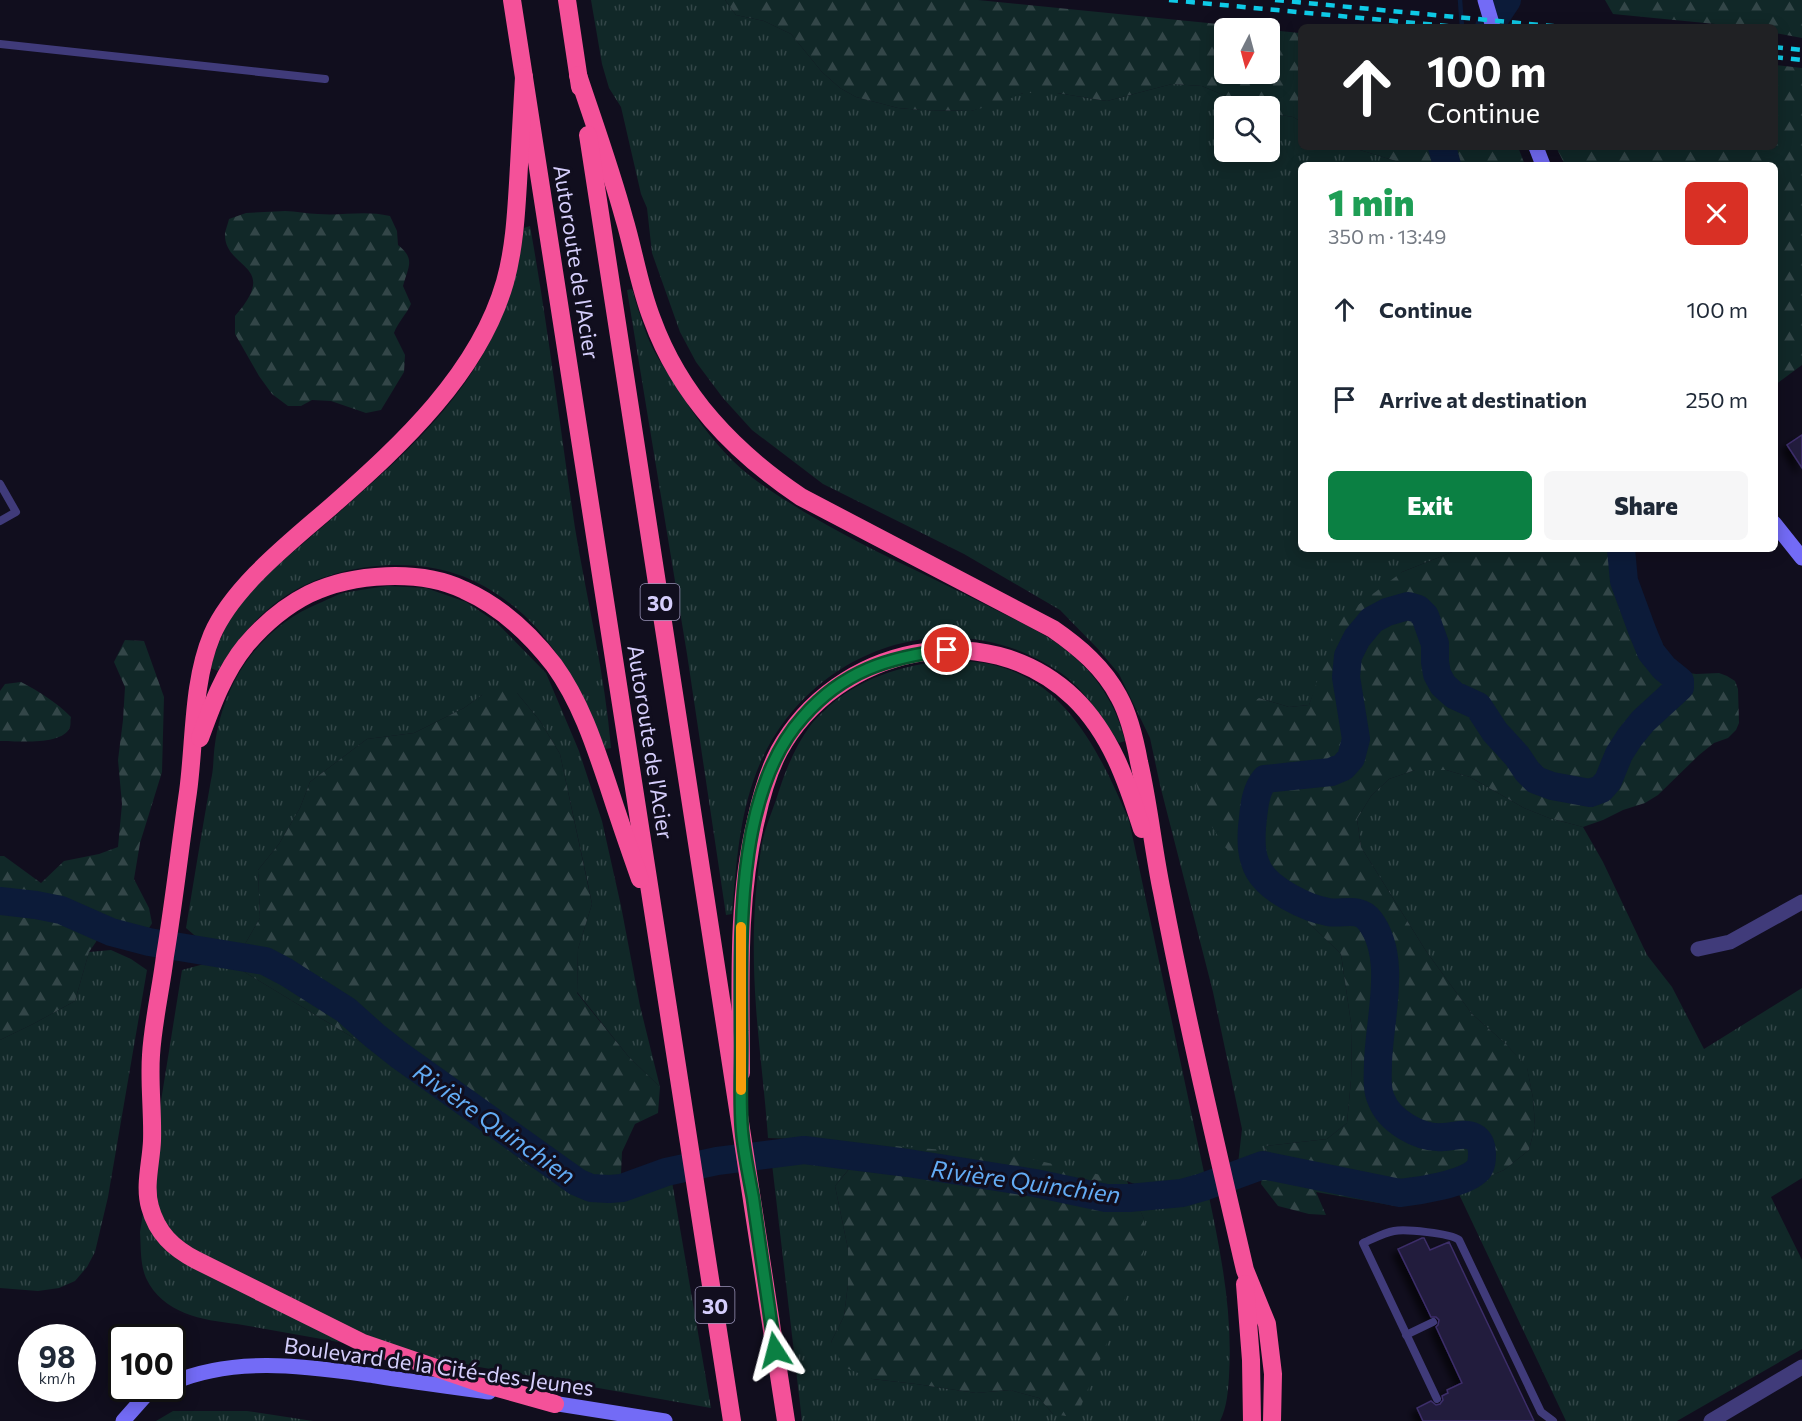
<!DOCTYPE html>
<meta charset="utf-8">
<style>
:root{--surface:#fff;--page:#f6f6f7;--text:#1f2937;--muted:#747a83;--accent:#0b8043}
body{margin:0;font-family:Commissioner,sans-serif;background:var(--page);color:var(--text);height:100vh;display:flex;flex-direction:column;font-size:22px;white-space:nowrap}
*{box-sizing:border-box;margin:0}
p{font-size:20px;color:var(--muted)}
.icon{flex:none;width:33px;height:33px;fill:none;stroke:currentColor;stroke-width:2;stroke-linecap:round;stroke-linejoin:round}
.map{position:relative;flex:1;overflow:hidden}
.side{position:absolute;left:1298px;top:162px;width:480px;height:390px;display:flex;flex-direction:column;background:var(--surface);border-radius:9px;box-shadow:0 3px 15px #0003}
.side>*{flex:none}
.banner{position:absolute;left:1298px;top:24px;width:480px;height:126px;border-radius:9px;box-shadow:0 3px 15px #0003;background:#202124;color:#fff;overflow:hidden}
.needle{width:39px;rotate:186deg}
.controls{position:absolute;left:1214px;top:18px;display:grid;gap:12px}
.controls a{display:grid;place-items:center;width:66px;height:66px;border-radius:9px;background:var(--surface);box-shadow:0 3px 15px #0003;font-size:30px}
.speed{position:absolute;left:18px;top:1324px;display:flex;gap:12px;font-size:30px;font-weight:700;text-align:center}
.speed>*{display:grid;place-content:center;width:78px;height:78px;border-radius:50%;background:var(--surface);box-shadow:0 3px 15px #0003;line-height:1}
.speed small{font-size:15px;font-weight:400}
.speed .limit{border:3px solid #111;border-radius:9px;background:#fff;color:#111}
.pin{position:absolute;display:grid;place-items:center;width:51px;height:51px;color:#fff;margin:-26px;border:3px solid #fff;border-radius:50%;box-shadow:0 2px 6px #0007}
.me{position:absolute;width:66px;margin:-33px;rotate:351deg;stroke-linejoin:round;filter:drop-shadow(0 0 4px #0008)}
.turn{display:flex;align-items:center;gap:21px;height:126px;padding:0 30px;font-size:27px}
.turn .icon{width:78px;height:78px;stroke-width:2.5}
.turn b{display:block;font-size:42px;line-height:51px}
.round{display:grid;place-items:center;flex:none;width:63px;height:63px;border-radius:9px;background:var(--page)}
.headline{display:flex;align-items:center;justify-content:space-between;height:102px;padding:0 30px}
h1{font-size:36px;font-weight:800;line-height:45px;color:#1e9e55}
.cta{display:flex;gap:12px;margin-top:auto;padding:12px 30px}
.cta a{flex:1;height:69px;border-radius:9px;background:var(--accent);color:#fff;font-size:24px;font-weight:800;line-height:69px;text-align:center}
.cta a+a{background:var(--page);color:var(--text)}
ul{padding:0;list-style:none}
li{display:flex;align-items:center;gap:18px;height:90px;padding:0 30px}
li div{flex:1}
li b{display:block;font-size:22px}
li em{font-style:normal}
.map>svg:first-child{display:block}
.grass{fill:url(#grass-tufts)}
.forest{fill:url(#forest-firs)}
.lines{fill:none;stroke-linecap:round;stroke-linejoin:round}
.stream{stroke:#0c1b39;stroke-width:4.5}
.river{stroke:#0c1b39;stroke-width:28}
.building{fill:#231b3e;stroke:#3c2e69;stroke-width:1.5;filter:url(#shadow)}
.service{stroke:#403b7a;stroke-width:8}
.minor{stroke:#403b7a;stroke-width:15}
.tertiary{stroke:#403b7a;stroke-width:15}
.secondary{stroke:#736bf6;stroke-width:15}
.motorway{stroke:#f45199;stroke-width:18}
.rail{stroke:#0fcae7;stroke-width:4.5;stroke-dasharray:9 8;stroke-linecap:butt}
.route-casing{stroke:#07532c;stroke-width:15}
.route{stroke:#0b8043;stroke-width:10}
.slow{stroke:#f59e0b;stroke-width:10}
.labels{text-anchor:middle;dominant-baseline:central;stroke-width:6;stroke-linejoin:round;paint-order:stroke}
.shield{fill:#110e1e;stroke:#9a94b9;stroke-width:1.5}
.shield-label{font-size:21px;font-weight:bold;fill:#d5cefc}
.street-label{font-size:22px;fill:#d5cefc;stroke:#110e1e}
.water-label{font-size:24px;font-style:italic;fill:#63acf5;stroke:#110e1e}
</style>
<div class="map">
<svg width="1802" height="1421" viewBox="0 0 1802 1421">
<defs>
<pattern id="grass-tufts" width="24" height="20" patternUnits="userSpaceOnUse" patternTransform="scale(1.5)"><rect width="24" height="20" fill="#112828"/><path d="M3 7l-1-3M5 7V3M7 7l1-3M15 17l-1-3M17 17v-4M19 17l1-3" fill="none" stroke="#334648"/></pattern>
<pattern id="forest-firs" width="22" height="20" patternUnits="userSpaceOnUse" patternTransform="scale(1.5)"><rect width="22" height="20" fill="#112828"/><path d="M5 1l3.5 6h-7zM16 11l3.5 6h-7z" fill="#334648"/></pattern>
<filter id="shadow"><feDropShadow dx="-5.5" dy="5.5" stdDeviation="3" flood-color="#0009"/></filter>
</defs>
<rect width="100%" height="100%" fill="#110e1e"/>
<g class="grass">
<path d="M591,0H725L736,15L764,21L791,34L822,72L840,88L856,97L898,108L921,110L971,111L1023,93H1057L1107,101L1172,84L1202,86L1249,106H1224V152H1269V113L1293,117L1300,121V147H1350L1409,165H1300V549H1460L1402,572L1318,682L1309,705L1289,707L1259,698L1309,923L1341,954L1352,1030L1351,1080L1347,1123L1327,1139L1266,1146L1264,1157L1238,1164L1242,1129L1213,992L1160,785L1150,738L1119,674L1098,649L1060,610L964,554L823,484L752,430L723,398L696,362L680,332L652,253L647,208L641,194L621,107L609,88L602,64Z"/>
<path d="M530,226C548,326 560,427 575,528C587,600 605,675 611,748L605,749C588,702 564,656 529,620C510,601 482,582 456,574C407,557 337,565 292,592C261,610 235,641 218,671L210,668C217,648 224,628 235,609C239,603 245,598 250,592C274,567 302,545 328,522C427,436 507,365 524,228Z"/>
<path d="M632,289C638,309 644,330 653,349C660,362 669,375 677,388C693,413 710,438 732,460C753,481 780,497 806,513C866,549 930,576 992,608C1017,621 1045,633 1067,651C1096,674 1116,704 1125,741L1119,743C1103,718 1085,690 1061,673C960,603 826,641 768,747C740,799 737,857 732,914L726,915L687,654L627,290Z"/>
<path d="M388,586L426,588L466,602L496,622L546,673L579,751L602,821L621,906L640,1006L660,1087L628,1056L577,992L578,949L592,904L588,884L560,754L540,721L517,693L482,695L464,708L414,733L367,739L310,782L300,808L279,844L258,870L260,918L245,944L230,946L208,947L186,928C194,879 202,830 211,780C214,768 213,756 215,744C224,680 261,626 322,602C329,599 336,595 343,593C358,590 373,588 388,586Z"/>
<path d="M950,660C969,661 986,662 1004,668C1072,689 1103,761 1129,820L1205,1177C1196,1180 1187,1186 1178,1188C1164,1192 1141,1187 1127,1181L870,1144L864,1145L818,1140L768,1138C765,1094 759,1050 756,1007C752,952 753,897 762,843C765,829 771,814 776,800C784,774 794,748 810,726C813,721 818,717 823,712C857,678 902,665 950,660Z"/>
<path d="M1415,770H1446L1470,777L1524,808L1549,818L1583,827L1603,862L1647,955L1672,987L1704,1049L1802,988V1178L1771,1197L1802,1260V1349L1677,1421H1566L1457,1190L1504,1170L1529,1150L1535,1126L1533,1098L1527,1068L1506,1044L1472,1014L1426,951L1361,847L1357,819L1371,796L1389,779Z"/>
<path d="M111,950L131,959L147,970L108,1197L95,1252L87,1267L75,1281L59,1288L38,1291L0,1288V1040L33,1024L75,1001L89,952Z"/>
<path d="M242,963L241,970L357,1040L412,1069L468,1112L523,1163L582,1190L620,1196L650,1186L671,1176L711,1408L237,1324C202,1320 163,1314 146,1278C140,1264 141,1247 140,1232L182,970L204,964Z"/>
<path d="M798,1158L853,1164L835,1186L848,1249V1284L844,1316L831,1342L872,1379L916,1384L976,1393L1010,1390L1039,1398L1053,1414L1144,1219L1136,1202H1151L1208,1192C1221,1253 1233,1314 1229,1376C1228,1392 1227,1407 1220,1421H802L772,1164L780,1160Z"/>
<path d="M173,1411H247L313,1421H156Z"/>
</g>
<g class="forest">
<path d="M725,0H978L1258,28H1224V74H1269V30L1300,33V121L1293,117L1269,113V106H1249L1202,86L1172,84L1107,101L1057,93H1023L1000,103L971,111L921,110L898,108L856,97L840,88L822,72L791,34L764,21L736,15Z"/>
<path d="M1605,0H1802V38L1775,33L1774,27H1746L1613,14Z"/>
<path d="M1775,65L1802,68V365L1775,385L1774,165H1565L1556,147H1774Z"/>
<path d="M1350,147H1518L1525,165H1409Z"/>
<path d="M285,211C296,211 307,214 318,214C344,216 364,210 390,216L397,231L398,245C416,259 408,267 403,286L411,304C406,315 398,322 394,333L405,355L404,372L381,410L366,413L331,401L312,400L301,406H288L272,394L259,376L235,334V316C282,263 223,270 225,233C226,228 228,224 229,219L246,213Z"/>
<path d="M1460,549H1628L1633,582L1646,615L1662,642L1666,655L1673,667L1683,672L1696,674L1719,673L1727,676L1735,681L1738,689L1739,723L1736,730L1728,738L1714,743L1699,755L1658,795L1645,803L1623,810L1603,820L1583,827L1549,818L1524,808L1470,777L1446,770H1415L1389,779L1371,796L1357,819L1361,847L1426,951L1472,1014L1506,1044L1527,1067L1533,1098L1535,1126L1529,1150L1504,1170L1457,1190L1396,1206L1316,1192L1326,1215L1309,1214L1278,1206L1261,1184L1266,1146L1327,1139L1347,1123L1351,1080L1352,1030L1341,954L1309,923L1257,882L1224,846L1204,814L1195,778L1206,738L1239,711L1259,698L1289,707L1309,705L1338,620L1402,572Z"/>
<path d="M125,640L144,641L164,697L162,772L140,843L134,879L149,908L152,923L144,937L131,939L109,923L89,952L75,1001L33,1024L0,1040V856H4L41,883L64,861L99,854L118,847L122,804L118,760L123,720L125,687L114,662Z"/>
<path d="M21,682C40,692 56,702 71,717C70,721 71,724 70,727C63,746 17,741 0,741V691L5,684Z"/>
<path d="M497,687L517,693L540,721L560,754L592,904L578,949L577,993L628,1056L660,1087L658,1113L635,1124L622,1152L620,1196L582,1190L523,1163L468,1112L412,1069L357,1040L241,970L245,944L260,918L258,870L279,844L300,808L310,782L367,739L414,733L464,708L482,695Z"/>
<path d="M870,1144L1018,1156L1127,1181L1144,1219V1252L1079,1411L1066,1416L1053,1414L1039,1398L1010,1390L976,1393L916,1384L872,1379L844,1367L831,1342L844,1316L848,1284V1249L835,1186Z"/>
</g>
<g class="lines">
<path class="stream" d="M1460,0L1462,27"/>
<g class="river">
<path d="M1489,27L1507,0"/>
<path d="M1442,147L1447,165"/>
<path d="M0,901L36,905L61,910L111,932L149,942L265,961L286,972L346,1010L375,1036L399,1055L577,1182L591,1188L609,1189L622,1188L666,1172L717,1161L804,1150L908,1163L1035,1183L1106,1198H1129L1182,1193L1203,1187L1263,1165L1400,1193C1419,1191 1465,1184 1478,1170C1482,1165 1482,1159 1482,1153C1482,1147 1480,1140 1474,1137C1465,1132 1453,1137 1443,1137C1420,1139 1389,1121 1381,1099C1376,1088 1378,1074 1378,1063C1379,1019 1398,958 1370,921C1359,906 1342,915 1328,912C1306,908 1270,890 1259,871C1251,857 1251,842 1252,827C1254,811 1254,792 1265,779L1331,772L1343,767L1351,758L1356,739L1346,677L1348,656L1357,638L1372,620L1387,612L1408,606L1418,609L1425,616L1435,644V662L1437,674L1443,685L1454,695L1478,706L1495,732L1517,756L1527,771L1536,780L1552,786L1590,793L1601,789L1608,781L1619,754L1630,737L1643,721L1680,687V681L1664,668L1651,652L1642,630L1624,581L1621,549"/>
</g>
</g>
<g class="building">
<path d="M1802,435V468L1787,445Z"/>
<path d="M1422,1238H1424L1430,1250L1449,1242L1534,1421H1423L1417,1408L1431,1401L1436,1405L1440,1404L1443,1400L1442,1396L1448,1393L1447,1390L1462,1383L1436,1327L1438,1325L1439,1320L1436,1317H1431L1398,1249Z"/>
</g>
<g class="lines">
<g class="service">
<path d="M0,44L325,79"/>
<path d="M0,484L16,512L0,521"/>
<path d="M1406,1335L1433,1322"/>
<path d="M1437,1399L1363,1243C1373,1239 1383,1233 1394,1231C1405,1229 1450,1233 1459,1240L1541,1412L1553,1421"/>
</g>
<path class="minor" d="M1698,949L1730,942L1802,902"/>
<path class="tertiary" d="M1711,1421L1802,1367"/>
<g class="secondary">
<path d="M1485,0L1493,27"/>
<path d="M1536,147L1543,165"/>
<path d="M1774,523L1802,558"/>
<path d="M172,1383C236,1355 309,1367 376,1376C414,1382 452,1387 489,1392"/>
<path d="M546,1402L665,1421"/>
<path d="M123,1421L146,1395L159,1389"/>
</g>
<g class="motorway">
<path d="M512,0L732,1421"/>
<path d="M567,0L580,87"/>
<path d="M578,75C594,123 611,170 624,218C634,251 639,286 652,319C680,396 734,452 801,497L1053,629C1079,647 1104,668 1119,697C1130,717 1135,740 1139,762C1149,805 1153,849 1162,892C1186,1018 1216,1145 1245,1270L1267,1324L1273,1374L1272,1421"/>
<path d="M524,77C522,112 520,148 518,183C516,216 514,250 505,282C479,373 402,444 333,505C293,540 233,586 212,635C192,683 195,741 188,792C180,847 174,902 165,956C161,989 153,1022 151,1055C149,1083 153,1113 152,1141C151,1163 144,1186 150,1207C157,1233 173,1248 196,1260L363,1343L480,1383L555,1404"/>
<path d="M588,135L786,1421"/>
<path d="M200,738C212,705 224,672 246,645C264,624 285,606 309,594C353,573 420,569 464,590C500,606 530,634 554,665C580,701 594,743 608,785C618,816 629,848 640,879"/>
<path d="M741,1073C741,988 736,903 756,820C761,797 768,772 779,751C836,647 985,613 1074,698C1111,734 1127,782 1142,829"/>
<path d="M1245,1284L1251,1360L1252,1421"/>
</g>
<g class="rail">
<path d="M1169,0L1458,27"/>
<path d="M1275,0L1562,27"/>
<path d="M1774,47L1802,50"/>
<path d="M1774,57L1802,60"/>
</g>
</g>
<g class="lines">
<defs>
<path id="route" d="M775,1350C768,1300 760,1249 753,1198C749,1176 744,1153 742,1131C739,1098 742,1064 741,1031C741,935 735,792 803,717C843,671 889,657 947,650"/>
</defs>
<use href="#route" class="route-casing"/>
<use href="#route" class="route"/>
<path class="slow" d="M741,927V1090"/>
</g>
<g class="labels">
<g class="shield">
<rect x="640.5" y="584" width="39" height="36" rx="4.5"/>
<rect x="695.5" y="1287" width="39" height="36" rx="4.5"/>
</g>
<g class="shield-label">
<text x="660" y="602">30</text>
<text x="715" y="1305">30</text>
</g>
<g class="street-label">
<text transform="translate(577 262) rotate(81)">Autoroute de l'Acier</text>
<text transform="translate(651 742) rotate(81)">Autoroute de l'Acier</text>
<text transform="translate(439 1366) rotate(8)">Boulevard de la Cité-des-Jeunes</text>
</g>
<g class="water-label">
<text transform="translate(495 1123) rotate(35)">Rivière Quinchien</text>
<text transform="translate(1026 1181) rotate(8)">Rivière Quinchien</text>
</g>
</g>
</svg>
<div class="controls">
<a><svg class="needle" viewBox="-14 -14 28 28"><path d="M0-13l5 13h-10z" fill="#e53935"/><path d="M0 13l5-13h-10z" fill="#747a83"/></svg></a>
<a><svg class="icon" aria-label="search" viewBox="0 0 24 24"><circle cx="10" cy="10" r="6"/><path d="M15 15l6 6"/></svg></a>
</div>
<div class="speed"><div>98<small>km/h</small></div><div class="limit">100</div></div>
<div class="pin" style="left:947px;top:650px;background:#d93025"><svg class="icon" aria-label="arrive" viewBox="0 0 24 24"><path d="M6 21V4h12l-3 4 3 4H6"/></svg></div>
<svg class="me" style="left:775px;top:1350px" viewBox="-20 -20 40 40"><path d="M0-17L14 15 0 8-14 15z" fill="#0b8043" stroke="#fff" stroke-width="4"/></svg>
<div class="banner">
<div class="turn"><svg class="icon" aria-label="ahead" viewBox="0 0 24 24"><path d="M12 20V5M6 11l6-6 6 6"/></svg><div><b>100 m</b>Continue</div></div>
</div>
<section class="side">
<div class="headline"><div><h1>1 min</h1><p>350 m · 13:49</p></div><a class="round" style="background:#d93025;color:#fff"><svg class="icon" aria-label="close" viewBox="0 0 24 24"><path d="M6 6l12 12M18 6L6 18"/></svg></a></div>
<ul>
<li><svg class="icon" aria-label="ahead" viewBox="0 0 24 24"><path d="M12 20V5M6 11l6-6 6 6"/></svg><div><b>Continue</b></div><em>100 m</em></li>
<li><svg class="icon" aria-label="arrive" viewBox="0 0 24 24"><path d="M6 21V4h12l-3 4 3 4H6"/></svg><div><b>Arrive at destination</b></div><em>250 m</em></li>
</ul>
<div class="cta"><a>Exit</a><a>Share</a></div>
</section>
</div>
